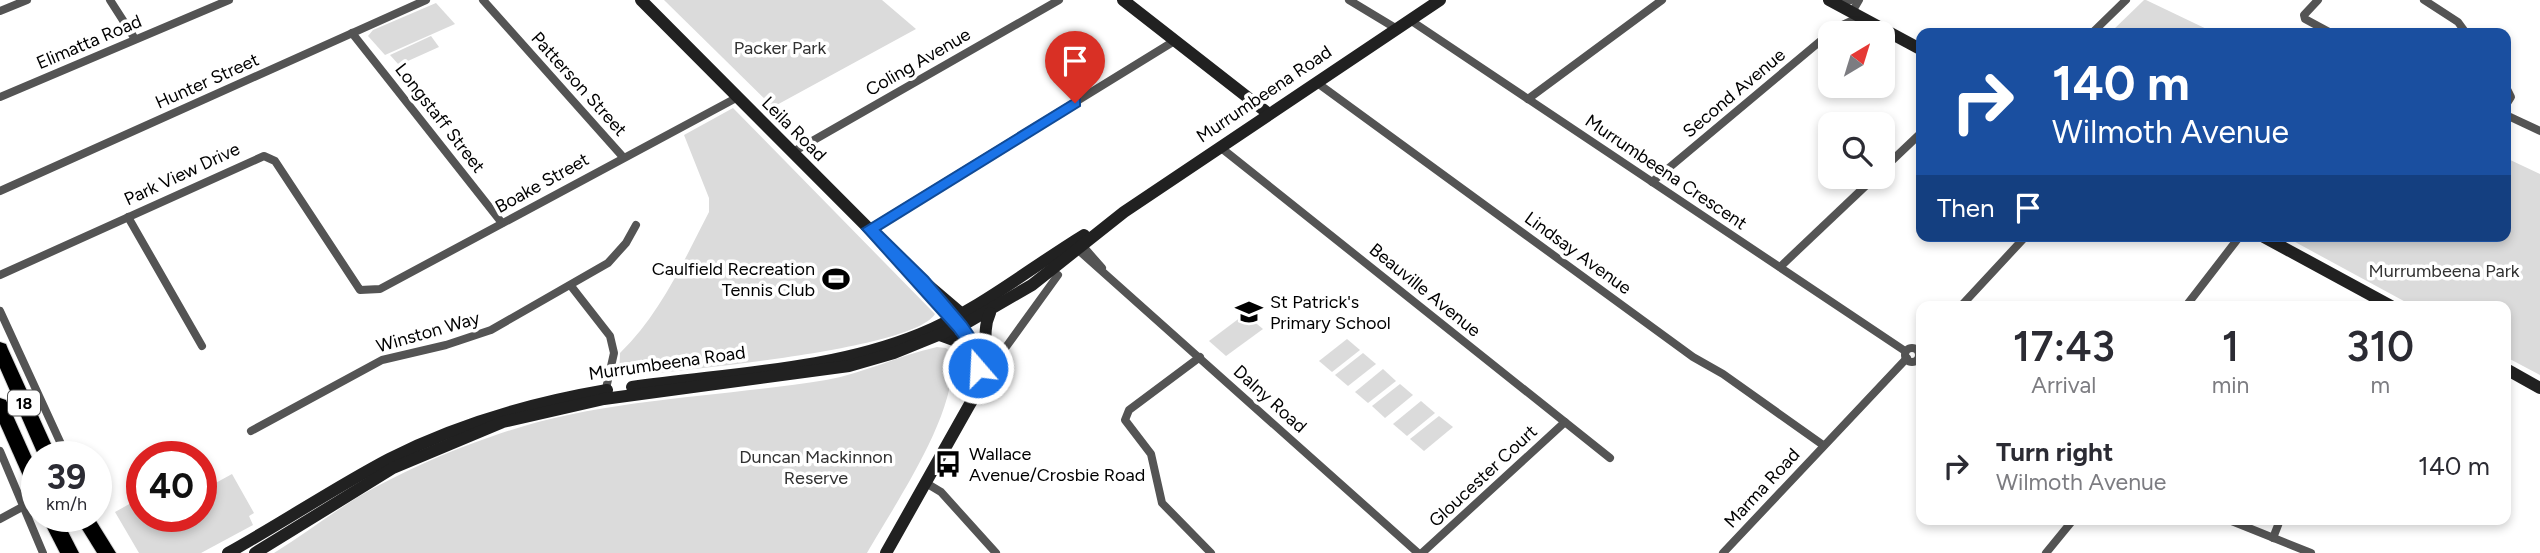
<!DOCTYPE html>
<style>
:root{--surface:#fff;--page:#f2f2f3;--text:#2b2b33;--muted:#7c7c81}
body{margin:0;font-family:Figtree,sans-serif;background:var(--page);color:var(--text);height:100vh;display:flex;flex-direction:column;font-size:26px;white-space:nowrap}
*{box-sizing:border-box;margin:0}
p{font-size:23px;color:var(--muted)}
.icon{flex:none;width:38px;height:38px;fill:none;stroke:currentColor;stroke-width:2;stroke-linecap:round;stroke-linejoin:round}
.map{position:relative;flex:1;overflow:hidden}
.details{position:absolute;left:1916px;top:301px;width:595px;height:224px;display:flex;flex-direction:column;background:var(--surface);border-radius:14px;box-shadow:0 4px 10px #0003}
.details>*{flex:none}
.top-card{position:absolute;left:1916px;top:28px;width:595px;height:214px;border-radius:14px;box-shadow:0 4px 10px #0003;background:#1a4fa0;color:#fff;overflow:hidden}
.needle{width:46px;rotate:38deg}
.buttons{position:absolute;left:1818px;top:21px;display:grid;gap:14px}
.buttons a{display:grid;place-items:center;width:77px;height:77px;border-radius:14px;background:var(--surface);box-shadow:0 4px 10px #0003;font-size:35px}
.speed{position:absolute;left:21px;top:441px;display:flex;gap:14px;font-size:35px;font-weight:700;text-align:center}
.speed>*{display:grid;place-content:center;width:91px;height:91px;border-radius:50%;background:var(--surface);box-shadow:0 4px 10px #0003;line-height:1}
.speed small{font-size:18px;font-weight:400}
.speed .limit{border:10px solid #d22;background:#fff;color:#111}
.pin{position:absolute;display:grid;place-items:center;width:60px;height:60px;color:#fff;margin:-72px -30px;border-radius:50% 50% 50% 0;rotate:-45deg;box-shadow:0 0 7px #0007}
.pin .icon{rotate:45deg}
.me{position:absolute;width:77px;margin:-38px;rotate:341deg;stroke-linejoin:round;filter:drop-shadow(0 0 5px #0008)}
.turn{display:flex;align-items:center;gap:24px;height:147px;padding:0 21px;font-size:32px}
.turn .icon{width:91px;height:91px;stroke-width:2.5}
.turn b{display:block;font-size:49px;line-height:60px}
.then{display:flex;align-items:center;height:66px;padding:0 21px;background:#0003;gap:14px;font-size:26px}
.eta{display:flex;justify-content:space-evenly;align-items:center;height:119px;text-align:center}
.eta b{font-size:42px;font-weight:600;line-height:49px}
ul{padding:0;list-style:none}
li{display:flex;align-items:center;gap:21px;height:91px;padding:0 21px}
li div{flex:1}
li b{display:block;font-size:26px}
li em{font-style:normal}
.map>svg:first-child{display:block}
.green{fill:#dbdbdb}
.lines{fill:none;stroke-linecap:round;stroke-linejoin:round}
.highway-casing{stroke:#dbdbdb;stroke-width:2}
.street{stroke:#545454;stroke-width:8}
.secondary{stroke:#212121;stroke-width:12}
.highway{fill:#000;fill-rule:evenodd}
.route{fill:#1a73e8;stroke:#114b97;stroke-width:2}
.labels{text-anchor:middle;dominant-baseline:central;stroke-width:7;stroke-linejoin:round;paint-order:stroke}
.shield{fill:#fff;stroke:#4c4c4c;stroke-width:2}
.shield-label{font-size:16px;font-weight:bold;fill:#000}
.street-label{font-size:18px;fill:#000;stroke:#fff}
.park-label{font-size:18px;fill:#323232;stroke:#fff}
.poi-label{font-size:18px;fill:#000;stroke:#fff;text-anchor:start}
</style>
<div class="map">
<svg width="2540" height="553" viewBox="0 0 2540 553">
<rect width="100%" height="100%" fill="#fff"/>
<g class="green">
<path d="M664,0H882L916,29L773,107Z"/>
<path d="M2144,0H2146L2215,33H2110Z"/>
<path d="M436,3L455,24L385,55L368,36L373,30Z"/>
<path d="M431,36L439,47L399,65L390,55Z"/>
<path d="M733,108L935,314C912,351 671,371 619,377L620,353C661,313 683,262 709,212V198L684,135Z"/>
<path d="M2506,158L2540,174V375L2506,357V306H2413L2284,236H2506Z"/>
<path d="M1245,314L1263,329L1226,356L1209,341Z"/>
<path d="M1347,339L1360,350L1332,372L1319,361Z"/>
<path d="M937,347L946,348L952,354C959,412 896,502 867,553H274C303,535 329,515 358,497C401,472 446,452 493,436C599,398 715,398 826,380C865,373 900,355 937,347Z"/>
<path d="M1363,353L1376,364L1348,386L1335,375Z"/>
<path d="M1383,369L1396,381L1368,403L1355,392Z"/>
<path d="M1400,384L1413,395L1385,418L1372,406Z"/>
<path d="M1421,401L1435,413L1407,436L1393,424Z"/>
<path d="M1439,416L1453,427L1424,451L1410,439Z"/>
<path d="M232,474L254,513L249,516L253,525L201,553H139L115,512L142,497V516H201V491Z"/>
</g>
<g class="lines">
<defs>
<g id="highway">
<path d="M0,342L6,344L8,349L57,457H39L0,368Z"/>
<path d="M0,398L6,400L37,469V497L31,494L0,424Z"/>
<path d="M41,516H60L79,553H60Z"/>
<path d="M74,516H93L116,553H97Z"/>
</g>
</defs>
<use href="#highway" class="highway-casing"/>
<g class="street">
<path d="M110,0L135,39"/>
<path d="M483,0L623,157"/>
<path d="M1349,0L1397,29"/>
<path d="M2318,0L2304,15L2305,19L2331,33"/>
<path d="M2424,0L2458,22L2466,33"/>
<path d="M1838,5L1851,0"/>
<path d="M0,11L27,0"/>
<path d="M1852,12L1859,0"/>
<path d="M1410,20L1905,351"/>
<path d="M352,33L502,223"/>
<path d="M2092,33L2126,0"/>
<path d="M1316,82L1693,357L1723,374L1823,445"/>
<path d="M2506,87L2511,97L2506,105"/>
<path d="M0,97L229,0"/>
<path d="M1528,99L1662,0"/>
<path d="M2506,115L2540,131"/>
<path d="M1220,147L1610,458"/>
<path d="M793,152L1059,0"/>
<path d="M1883,169L1922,132"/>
<path d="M1652,182L1836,28L1860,17"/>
<path d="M0,191L426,0"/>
<path d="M128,217L202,346"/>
<path d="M869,229L1176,40"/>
<path d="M1081,244L1102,268"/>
<path d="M1076,248L1418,553"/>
<path d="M1780,267L1875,177"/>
<path d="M0,275L264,156L275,161L360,290L380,289L738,97"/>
<path d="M571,286L610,336L614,353L605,393"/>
<path d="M1961,306L2026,236"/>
<path d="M2186,306L2240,236"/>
<path d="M0,311L67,457"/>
<circle cx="1912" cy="355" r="7"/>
<path d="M1200,357L1129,410L1125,420L1151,454L1162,503L1211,553"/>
<path d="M989,361L1006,347L1058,275"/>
<path d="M251,431L382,360L446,345L491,330L608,263L626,243L636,225"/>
<path d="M0,451L43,553"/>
<path d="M926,483L941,492L996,553"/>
<path d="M0,519L37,499"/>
<path d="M2229,520L2311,553"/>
<path d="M2273,538L2280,520"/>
<path d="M1422,553L1565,422"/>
<path d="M1723,553L1907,358"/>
<path d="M2046,553L2073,520"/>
</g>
<g class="secondary">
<path d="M641,0L922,282C957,329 983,336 972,401"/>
<path d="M1123,0L1269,114"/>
<path d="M1829,0L1922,50"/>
<path d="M2262,236L2391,306"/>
<path d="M928,285L962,314"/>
<path d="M940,335L962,343L972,354"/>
<path d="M2506,369L2540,388"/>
<path d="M632,387C728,373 829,371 920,334C979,310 1030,268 1084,235"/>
<path d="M228,553C282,523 334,488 389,459C458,424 531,403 607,390"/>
<path d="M255,553L393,468L503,422L604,399L849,366L894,353L963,325L1032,285L1124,212L1440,0"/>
<path d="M886,553L984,379C991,357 980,334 990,313"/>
</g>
<use href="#highway" class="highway"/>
</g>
<path class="route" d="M1075,98L1080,99V106L880,230L928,277L966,322L983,347L986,368L978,375L972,373L967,349L954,331L862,229Z"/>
<defs>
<symbol id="stadium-bare" viewBox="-9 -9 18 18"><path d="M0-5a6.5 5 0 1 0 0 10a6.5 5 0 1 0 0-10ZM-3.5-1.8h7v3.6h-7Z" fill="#000" stroke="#fff" stroke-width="2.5" paint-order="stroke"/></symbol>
<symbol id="school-bare" viewBox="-9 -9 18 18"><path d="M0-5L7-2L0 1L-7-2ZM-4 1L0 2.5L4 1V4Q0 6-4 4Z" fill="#000" stroke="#fff" stroke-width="2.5" paint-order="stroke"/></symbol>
<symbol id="bus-bare" viewBox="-9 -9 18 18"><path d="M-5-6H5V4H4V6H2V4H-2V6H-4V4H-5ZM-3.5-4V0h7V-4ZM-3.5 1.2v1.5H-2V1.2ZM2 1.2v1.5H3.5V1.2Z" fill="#000" stroke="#fff" stroke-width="2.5" paint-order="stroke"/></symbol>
</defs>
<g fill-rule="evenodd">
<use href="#stadium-bare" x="817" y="260" width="38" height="38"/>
<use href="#school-bare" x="1230" y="293" width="38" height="38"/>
<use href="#bus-bare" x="929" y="445" width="38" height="38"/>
</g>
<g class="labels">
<rect class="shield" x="8" y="390.5" width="32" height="25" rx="5"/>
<g class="shield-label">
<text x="24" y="403">18</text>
</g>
<g class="street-label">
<text transform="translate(89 42) rotate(-23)">Elimatta Road</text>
<text transform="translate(918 62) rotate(-30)">Coling Avenue</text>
<text transform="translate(207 81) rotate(-24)">Hunter Street</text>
<text transform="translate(579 84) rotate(48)">Patterson Street</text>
<text transform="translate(1734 93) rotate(-40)">Second Avenue</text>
<text transform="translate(1264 94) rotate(-34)">Murrumbeena Road</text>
<text transform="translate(440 118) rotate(52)">Longstaff Street</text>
<text transform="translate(794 129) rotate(45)">Leila Road</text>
<text transform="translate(1666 172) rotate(34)">Murrumbeena Crescent</text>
<text transform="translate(182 174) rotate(-25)">Park View Drive</text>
<text transform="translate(542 183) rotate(-29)">Boake Street</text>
<text transform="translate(1578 253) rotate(36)">Lindsay Avenue</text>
<text transform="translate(1425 290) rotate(39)">Beauville Avenue</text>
<text transform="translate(428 332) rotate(-16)">Winston Way</text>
<text transform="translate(667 363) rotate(-8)">Murrumbeena Road</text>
<text transform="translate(1270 399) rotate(42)">Dalny Road</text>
<text transform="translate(1483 476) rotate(-43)">Gloucester Court</text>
<text transform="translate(1762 488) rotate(-47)">Marma Road</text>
</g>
<g class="park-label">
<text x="780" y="48">Packer Park</text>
<text x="2444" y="271">Murrumbeena Park</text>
<text x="816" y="457">Duncan Mackinnon<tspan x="816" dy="21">Reserve</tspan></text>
</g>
<g class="poi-label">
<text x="815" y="269" text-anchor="end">Caulfield Recreation<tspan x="815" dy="21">Tennis Club</tspan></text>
<text x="1270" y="302">St Patrick's<tspan x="1270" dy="21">Primary School</tspan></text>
<text x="969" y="454">Wallace<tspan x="969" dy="21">Avenue/Crosbie Road</tspan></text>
</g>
</g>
</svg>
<div class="buttons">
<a><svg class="needle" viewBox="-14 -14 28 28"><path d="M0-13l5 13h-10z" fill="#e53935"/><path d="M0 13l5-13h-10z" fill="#7c7c81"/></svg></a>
<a><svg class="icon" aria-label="search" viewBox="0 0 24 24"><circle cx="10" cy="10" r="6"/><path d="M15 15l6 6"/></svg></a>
</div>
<div class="speed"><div>39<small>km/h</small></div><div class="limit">40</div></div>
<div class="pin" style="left:1075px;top:103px;background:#d93025"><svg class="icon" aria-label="arrive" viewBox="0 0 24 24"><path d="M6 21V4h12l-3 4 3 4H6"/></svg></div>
<svg class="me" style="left:978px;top:368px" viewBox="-20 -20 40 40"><circle r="17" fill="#1a73e8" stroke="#fff" stroke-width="3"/><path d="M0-11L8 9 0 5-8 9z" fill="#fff"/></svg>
<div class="top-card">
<div class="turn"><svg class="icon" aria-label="right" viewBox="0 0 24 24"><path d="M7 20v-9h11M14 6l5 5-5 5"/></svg><div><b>140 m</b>Wilmoth Avenue</div></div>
<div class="then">Then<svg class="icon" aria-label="arrive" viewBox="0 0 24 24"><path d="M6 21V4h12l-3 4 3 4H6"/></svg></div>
</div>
<section class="details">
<div class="eta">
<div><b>17:43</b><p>Arrival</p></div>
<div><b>1</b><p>min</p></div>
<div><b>310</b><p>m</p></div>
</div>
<ul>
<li><svg class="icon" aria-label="right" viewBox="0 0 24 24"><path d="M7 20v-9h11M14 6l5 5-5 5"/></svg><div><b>Turn right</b><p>Wilmoth Avenue</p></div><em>140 m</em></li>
</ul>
</section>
</div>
